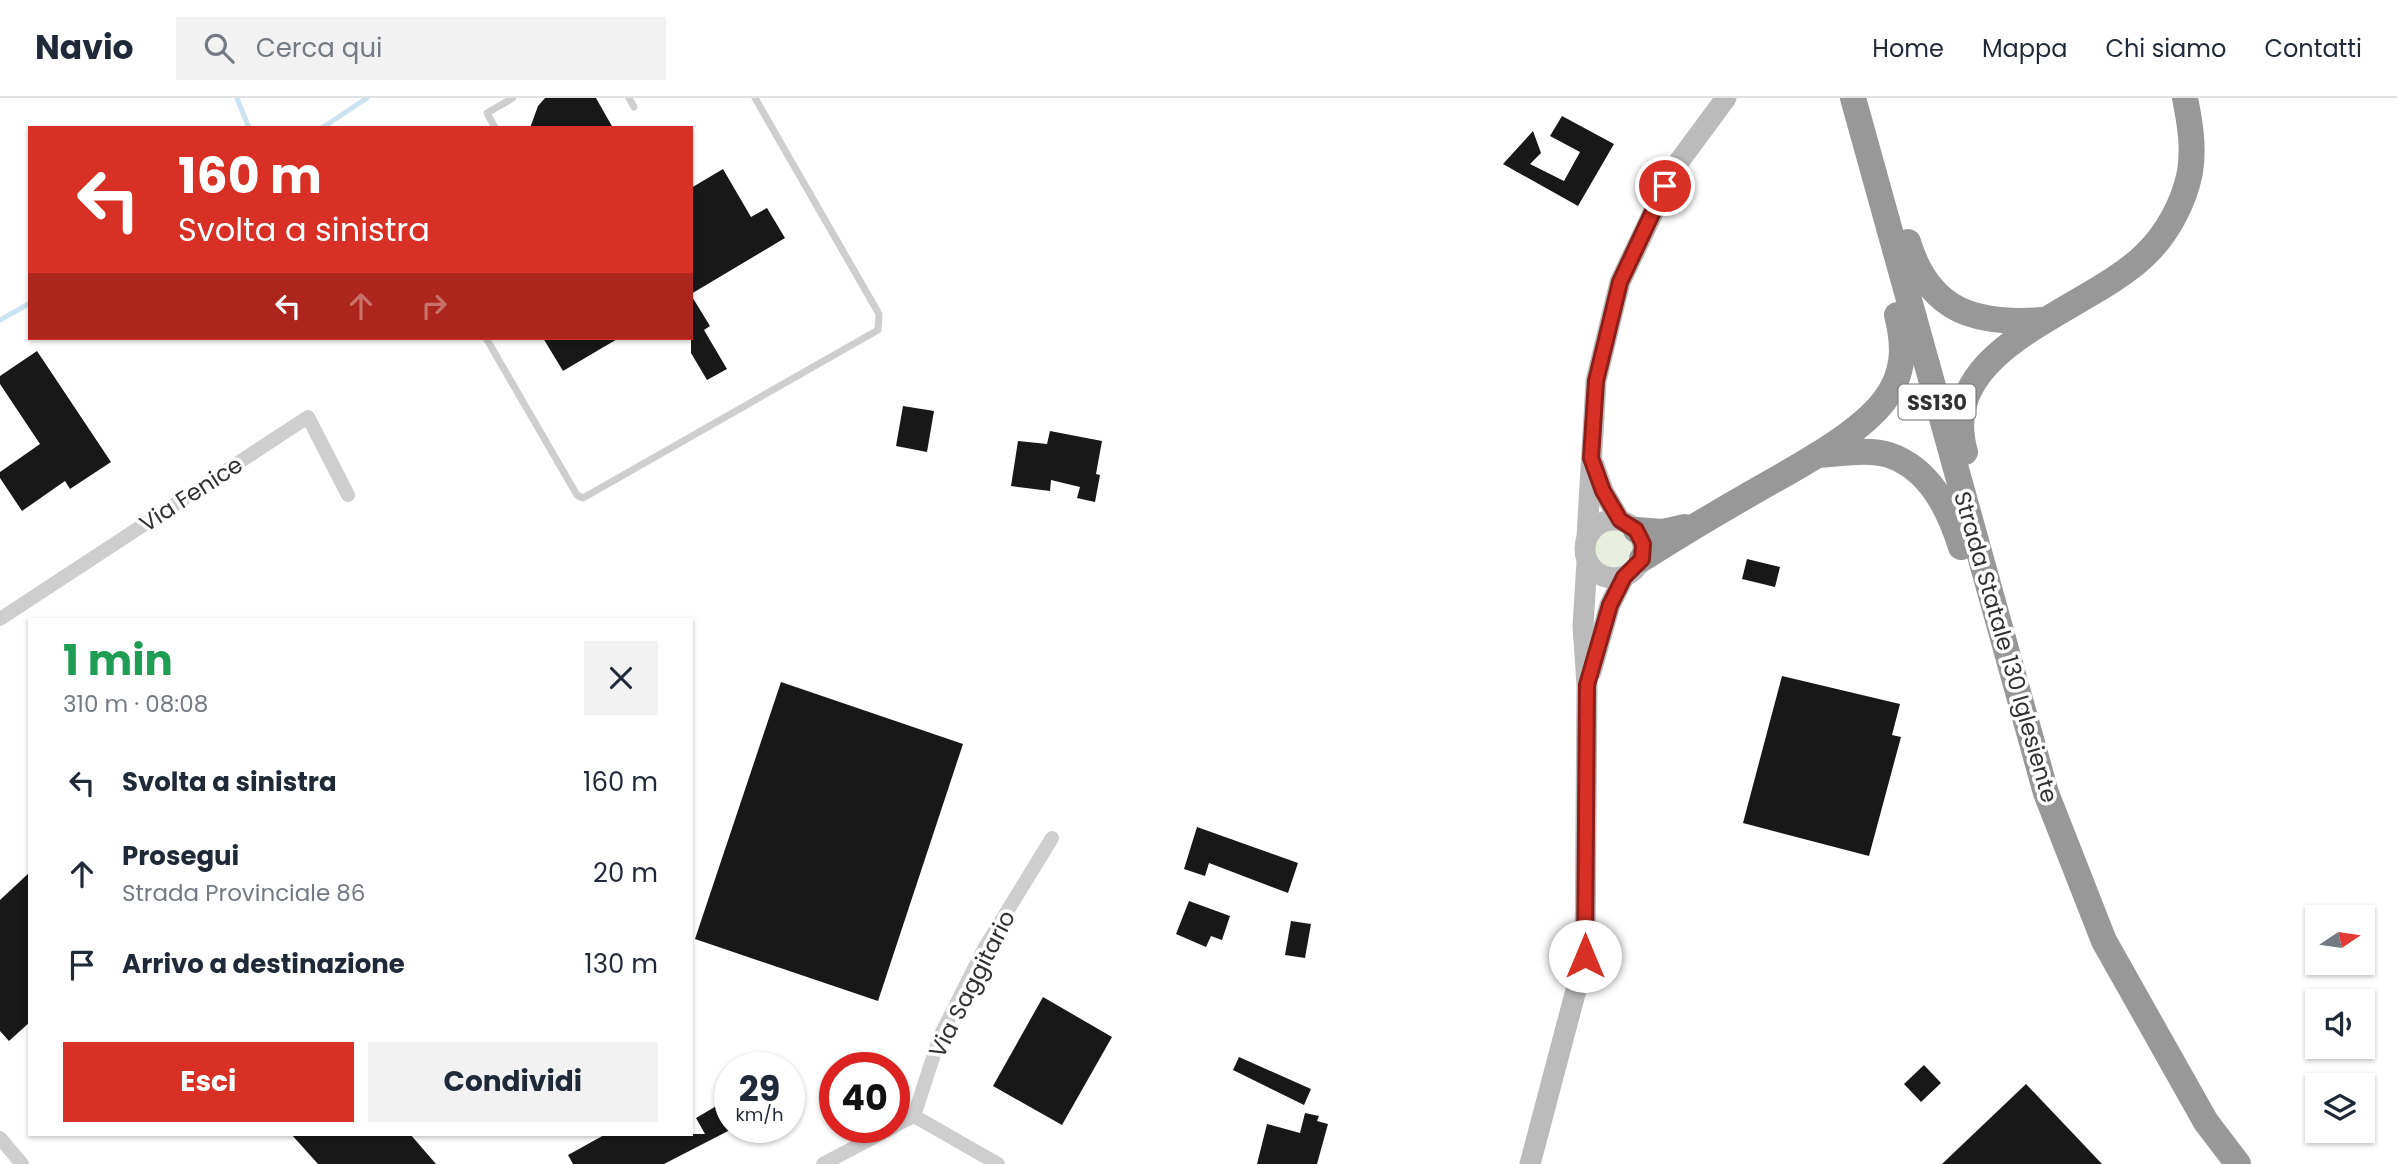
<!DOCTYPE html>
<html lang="it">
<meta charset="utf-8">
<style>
:root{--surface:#fff;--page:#f2f2f3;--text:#1f2937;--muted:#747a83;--line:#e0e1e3;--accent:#d93025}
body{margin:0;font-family:Poppins,sans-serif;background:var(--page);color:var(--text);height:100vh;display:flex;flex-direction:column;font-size:26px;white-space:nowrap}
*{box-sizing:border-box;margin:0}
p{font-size:23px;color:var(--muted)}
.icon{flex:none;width:38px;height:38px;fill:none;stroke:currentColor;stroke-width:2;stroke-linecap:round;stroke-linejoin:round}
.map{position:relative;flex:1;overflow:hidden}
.sheet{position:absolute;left:28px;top:520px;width:665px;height:518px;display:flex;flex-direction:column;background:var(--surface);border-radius:0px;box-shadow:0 2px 5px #0004}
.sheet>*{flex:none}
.hud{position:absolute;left:28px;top:28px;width:665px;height:214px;border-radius:0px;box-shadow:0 2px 5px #0004;background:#d93025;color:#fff;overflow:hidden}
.needle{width:46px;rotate:77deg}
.controls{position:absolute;left:2305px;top:807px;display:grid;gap:14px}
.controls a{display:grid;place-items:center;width:70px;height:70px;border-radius:0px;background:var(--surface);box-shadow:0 2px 5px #0004;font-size:35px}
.speed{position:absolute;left:714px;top:954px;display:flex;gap:14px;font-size:35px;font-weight:700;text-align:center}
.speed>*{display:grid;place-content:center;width:91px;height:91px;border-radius:50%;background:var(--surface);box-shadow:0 2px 5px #0004;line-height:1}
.speed small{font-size:18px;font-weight:400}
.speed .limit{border:10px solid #d22;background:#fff;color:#111}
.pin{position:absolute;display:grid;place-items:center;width:60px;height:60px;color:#fff;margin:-30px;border:4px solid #fff;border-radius:50%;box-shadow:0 2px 7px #0007}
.me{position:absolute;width:77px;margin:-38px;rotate:0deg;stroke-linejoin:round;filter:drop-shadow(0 0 5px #0008)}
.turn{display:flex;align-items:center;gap:24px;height:147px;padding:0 35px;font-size:32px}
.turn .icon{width:91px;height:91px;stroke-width:2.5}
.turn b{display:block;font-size:49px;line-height:60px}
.lanes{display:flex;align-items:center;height:66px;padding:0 35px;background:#0003;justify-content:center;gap:35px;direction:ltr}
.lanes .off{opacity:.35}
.round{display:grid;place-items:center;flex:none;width:74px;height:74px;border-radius:0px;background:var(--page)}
.headline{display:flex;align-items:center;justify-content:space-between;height:119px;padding:0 35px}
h1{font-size:42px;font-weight:700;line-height:52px;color:#1e9e55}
.primary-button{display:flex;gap:14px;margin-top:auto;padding:14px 35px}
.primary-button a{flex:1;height:80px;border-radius:0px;background:var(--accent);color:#fff;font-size:28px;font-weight:700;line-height:80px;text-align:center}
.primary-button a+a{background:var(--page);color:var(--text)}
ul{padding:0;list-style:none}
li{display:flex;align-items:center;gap:21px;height:91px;padding:0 35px}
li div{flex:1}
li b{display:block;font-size:26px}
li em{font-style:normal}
header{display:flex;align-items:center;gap:42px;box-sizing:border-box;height:98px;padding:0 35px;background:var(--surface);border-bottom:2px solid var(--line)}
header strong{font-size:33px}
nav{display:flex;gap:38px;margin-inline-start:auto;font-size:24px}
.search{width:490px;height:63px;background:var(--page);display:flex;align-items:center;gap:18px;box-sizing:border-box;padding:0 24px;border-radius:0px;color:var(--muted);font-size:26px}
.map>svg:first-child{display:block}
.green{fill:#e8efdf}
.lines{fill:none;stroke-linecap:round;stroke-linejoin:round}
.stream{stroke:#cae3f0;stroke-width:5}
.building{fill:#181818}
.lane{stroke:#cecece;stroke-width:7}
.street{stroke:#cecece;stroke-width:14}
.secondary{stroke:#bbb;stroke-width:21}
.highway{stroke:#989898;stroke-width:26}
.route-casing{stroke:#8d1f18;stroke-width:18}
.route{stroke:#d93025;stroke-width:12}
.labels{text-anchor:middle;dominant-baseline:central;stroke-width:7;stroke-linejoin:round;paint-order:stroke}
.shield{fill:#fff;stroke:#6f6f6f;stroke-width:2}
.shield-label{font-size:21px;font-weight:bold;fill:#313131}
.street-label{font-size:23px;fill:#313131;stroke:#fff}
</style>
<header>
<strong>Navio</strong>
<div class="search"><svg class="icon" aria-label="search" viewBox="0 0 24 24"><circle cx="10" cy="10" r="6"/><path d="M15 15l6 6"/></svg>Cerca qui</div>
<nav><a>Home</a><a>Mappa</a><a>Chi siamo</a><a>Contatti</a></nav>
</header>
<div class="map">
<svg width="2397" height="1066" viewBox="0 0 2397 1066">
<rect width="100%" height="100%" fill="#fff"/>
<circle class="green" cx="1613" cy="452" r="23"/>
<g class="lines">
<g class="stream">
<path d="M237,0L249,30"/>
<path d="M322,30L367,0"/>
<path d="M0,222L30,205"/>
</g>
</g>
<g class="building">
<path d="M545,0H596L613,30H530L538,8Z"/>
<path d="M1562,18L1614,46L1578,108L1503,66L1533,33L1541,55L1530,66L1564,83L1580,54L1550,38Z"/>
<path d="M723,71L751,119L767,110L785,140L691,196V90Z"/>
<path d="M691,197L710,228L704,232L727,271L707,282L691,255Z"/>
<path d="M543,240H619L563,273Z"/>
<path d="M37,253L111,364L70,391L65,383L22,413L0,380V374L40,346L0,286V278Z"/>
<path d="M903,308L934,313L927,354L896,348Z"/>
<path d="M1050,333L1102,343L1096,376L1100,377L1095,404L1077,400L1080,389L1051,382L1050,393L1011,388L1018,343L1047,346Z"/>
<path d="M1747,461L1780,469L1775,489L1742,481Z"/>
<path d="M1782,578L1900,606L1892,637L1901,639L1869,758L1743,725Z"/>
<path d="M781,584L963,646L878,903L695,841Z"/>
<path d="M1197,729L1298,765L1288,795L1209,765L1205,778L1184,771Z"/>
<path d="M30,774V924L9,943L0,933V802Z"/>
<path d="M1189,803L1230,818L1222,842L1211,838L1206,849L1176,836Z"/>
<path d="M1291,823L1311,826L1305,860L1285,857Z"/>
<path d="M1043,899L1112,939L1062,1027L993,988Z"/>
<path d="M1239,959L1311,991L1304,1007L1233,972Z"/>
<path d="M1924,967L1941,985L1921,1004L1904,986Z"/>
<path d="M2026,986L2102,1066H1942Z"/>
<path d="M730,1000V1032L664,1066H573L568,1057L606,1036H705L696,1020Z"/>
<path d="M1305,1015L1319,1018L1317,1023L1328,1026L1317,1066H1257L1267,1026L1300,1035Z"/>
<path d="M291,1036H410L436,1066H318Z"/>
</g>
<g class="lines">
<g class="lane">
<path d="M629,0L634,9"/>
<path d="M495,30L487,15L513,0"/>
<path d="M486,240L577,397L583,400L878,232L879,216L755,0"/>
</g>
<g class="street">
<path d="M0,521L308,319L348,397"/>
<path d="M914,1018L998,1066"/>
<path d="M894,1028L914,1018L940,938L984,851L1052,740"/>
<path d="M0,1040L22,1066"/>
<path d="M823,1066L893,1029"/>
</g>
<g class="secondary">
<path d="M1594,367L1603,393L1620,422"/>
<circle cx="1614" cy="451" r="29"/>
<path d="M1587,439L1596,283L1620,184L1675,69L1726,0"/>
<path d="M1591,574L1610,507L1624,479"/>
<path d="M1530,1066L1585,858L1587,587L1583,528L1587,464"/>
</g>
<g class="highway">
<path d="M1853,0L2046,695L2104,843L2206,1024L2238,1066"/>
<path d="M1908,144C1929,214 1976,227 2044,222"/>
<path d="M1965,354C1935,248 2086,215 2145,157C2167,136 2184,105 2190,74C2194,49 2190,25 2185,0"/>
<path d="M1817,357C1839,356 1868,350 1889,357C1930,371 1949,411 1961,449"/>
<path d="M1636,432L1663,434L1685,429"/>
<path d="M1642,461C1680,437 1718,414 1757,392C1795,370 1857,338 1884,303C1905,276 1905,248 1897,217"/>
</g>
</g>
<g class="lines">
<defs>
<path id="route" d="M1585,858L1587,587L1610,507L1624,479L1642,461L1643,446L1636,432L1620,422L1603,393L1591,360L1596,283L1620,184L1665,88"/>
</defs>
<use href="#route" class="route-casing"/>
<use href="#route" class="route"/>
</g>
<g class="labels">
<rect class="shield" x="1898.5" y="286.5" width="77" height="35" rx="5"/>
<g class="shield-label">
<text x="1937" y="304">SS130</text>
</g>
<g class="street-label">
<text transform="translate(191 396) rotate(-33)">Via Fenice</text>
<text transform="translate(2006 549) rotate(74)">Strada Statale 130 Iglesiente</text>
<text transform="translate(972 886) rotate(-63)">Via Saggitario</text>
</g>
</g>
</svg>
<div class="controls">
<a><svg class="needle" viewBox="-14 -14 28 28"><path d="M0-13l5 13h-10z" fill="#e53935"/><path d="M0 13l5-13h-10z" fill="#747a83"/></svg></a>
<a><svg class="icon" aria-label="sound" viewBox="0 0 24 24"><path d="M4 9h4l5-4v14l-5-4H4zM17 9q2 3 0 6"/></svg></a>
<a><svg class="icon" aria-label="layers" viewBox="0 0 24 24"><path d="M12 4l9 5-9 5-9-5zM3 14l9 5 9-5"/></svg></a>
</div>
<div class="speed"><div>29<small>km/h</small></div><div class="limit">40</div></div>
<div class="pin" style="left:1665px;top:88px;background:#d93025"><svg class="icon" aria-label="arrive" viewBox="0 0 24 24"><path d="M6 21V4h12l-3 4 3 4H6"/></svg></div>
<svg class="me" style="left:1585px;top:858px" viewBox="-20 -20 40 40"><circle r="19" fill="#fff"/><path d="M0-13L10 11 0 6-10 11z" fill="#d93025"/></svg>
<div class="hud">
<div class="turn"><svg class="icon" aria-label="left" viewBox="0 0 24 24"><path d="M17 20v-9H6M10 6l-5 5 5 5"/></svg><div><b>160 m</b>Svolta a sinistra</div></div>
<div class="lanes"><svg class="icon" aria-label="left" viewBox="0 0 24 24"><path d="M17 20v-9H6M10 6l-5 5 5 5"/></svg><svg class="icon off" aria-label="ahead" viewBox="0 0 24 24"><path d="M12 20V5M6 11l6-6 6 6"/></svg><svg class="icon off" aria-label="right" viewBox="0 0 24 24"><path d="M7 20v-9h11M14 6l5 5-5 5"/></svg></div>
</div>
<section class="sheet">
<div class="headline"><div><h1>1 min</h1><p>310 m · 08:08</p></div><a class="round"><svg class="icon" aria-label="close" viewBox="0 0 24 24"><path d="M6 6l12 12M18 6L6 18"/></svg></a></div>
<ul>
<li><svg class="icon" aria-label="left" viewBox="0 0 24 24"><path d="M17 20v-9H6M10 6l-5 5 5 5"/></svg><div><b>Svolta a sinistra</b></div><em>160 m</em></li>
<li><svg class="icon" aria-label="ahead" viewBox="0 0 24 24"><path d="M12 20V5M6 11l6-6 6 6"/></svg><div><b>Prosegui</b><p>Strada Provinciale 86</p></div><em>20 m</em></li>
<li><svg class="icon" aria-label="arrive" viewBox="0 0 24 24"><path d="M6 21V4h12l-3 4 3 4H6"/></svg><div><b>Arrivo a destinazione</b></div><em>130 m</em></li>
</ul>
<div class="primary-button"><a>Esci</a><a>Condividi</a></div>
</section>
</div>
